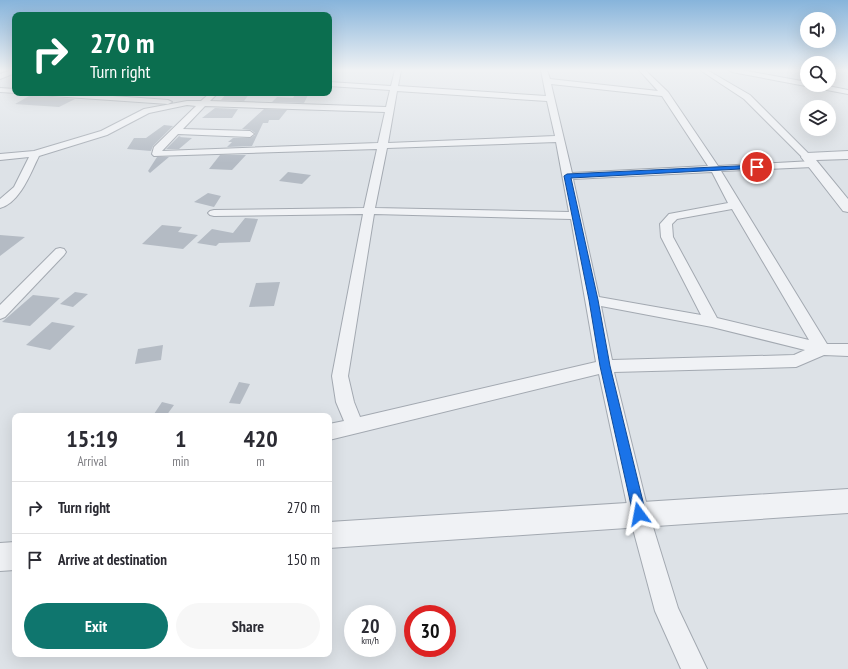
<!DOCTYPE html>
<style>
:root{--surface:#fff;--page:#f7f7f7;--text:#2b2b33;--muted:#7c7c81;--line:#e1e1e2;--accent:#0f766e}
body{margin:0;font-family:"PT Sans Narrow",sans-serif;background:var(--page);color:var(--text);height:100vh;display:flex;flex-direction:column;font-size:15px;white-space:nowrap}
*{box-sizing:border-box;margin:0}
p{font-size:13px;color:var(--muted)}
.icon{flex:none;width:22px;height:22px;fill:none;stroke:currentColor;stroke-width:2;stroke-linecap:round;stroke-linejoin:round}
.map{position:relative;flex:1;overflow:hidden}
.drawer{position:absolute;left:12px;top:413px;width:320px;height:244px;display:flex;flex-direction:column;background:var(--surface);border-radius:8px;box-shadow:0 4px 16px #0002}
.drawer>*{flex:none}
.banner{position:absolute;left:12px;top:12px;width:320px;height:84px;border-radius:8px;box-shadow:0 4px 16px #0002;background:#0b6e4f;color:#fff;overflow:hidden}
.controls{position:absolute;left:800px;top:12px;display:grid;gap:8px}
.controls a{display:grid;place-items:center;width:36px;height:36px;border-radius:50%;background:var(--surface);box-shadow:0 4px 16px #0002;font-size:20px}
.speed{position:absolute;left:344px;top:605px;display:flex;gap:8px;font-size:20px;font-weight:700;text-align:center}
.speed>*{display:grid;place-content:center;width:52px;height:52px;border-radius:50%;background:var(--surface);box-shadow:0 4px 16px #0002;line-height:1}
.speed small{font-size:10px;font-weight:400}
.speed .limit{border:6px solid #d22;background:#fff;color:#111}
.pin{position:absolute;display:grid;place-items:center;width:34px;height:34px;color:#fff;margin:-17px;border:2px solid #fff;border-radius:50%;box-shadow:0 1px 4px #0007}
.me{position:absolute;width:44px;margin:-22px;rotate:347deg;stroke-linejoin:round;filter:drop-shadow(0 0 3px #0008)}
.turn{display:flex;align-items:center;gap:14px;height:84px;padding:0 12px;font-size:18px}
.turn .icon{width:52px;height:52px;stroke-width:2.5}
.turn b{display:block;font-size:28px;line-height:34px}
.eta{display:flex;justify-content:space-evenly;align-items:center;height:68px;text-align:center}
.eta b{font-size:24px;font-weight:800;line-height:28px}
.primary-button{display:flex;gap:8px;margin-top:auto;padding:8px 12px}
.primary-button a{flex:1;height:46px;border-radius:24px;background:var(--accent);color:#fff;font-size:16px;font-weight:800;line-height:46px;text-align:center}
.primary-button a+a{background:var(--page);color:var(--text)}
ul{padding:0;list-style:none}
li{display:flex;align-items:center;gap:12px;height:52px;padding:0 12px;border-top:1px solid var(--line)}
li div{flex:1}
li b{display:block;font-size:15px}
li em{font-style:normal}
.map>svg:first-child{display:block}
.building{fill:#b4bbc4}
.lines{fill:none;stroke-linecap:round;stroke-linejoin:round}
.minor-casing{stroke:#a3a9b1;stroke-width:2}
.tertiary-casing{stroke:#a3a9b1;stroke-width:2}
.minor{fill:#f0f2f5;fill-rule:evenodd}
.tertiary{fill:#f0f2f5;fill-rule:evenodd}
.route{fill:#1a73e8;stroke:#114b97}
</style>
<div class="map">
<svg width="848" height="669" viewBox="0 0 848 669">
<rect width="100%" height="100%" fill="#dde2e7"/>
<g class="building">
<path d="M227,93H250L244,101L221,100Z"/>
<path d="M296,93H309L304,103L272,102L277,97L293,98Z"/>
<path d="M31,95L38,96L75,99L59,107L15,104Z"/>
<path d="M215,108L238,109L232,118H202Z"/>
<path d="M264,109L287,110L279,120H269L268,123H263L252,146L227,147L232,142H228L233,138H250L255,135V133L251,130L242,129Z"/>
<path d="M164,125L173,126L153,146L151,151L127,149L134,138H146Z"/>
<path d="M179,136H181L179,137L192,138L179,149H166Z"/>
<path d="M220,155H246L232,170L209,169Z"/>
<path d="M157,157H169L150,173L148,171Z"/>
<path d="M288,172L311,175L302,184L279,181Z"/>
<path d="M208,193L221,196L214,207L194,202Z"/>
<path d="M245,218L258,219L250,242L219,243L216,246L197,243L212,229L233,233Z"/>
<path d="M162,225L182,227L178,232L198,235L183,249L142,244Z"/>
<path d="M0,235L25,237L0,256Z"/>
<path d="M280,282L274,306L249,307L256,283Z"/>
<path d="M75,292L88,294L73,307L60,304Z"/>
<path d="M33,295L60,298L30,326L2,322Z"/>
<path d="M52,322L75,326L50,350L26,345Z"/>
<path d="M163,345L161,360L135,364L138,349Z"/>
<path d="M239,382L250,384L240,404L229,403Z"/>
<path d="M162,402L174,405L166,416L154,414Z"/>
</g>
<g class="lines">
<defs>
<g id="minor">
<path d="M12,70H15V73L0,79V74Z"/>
<path d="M395,70H401L398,86L546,96L541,70H547L550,79L658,91L639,70H645L668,92L718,166L813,161L818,164L813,167L721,171L827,344H848V356L824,355L796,367L614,372L649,514L678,608L707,669H681L655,611L629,514L599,374L329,440V424L344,421L336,402L332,376L363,214L214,216L210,215L208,213L210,211L214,210L364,208L377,149L154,156L152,154L154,147L196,106L187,105L149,113L107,135L39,156C31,172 20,203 0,208V199L14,187L29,157L0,160V154L34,151L101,131L144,109L187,101H201L210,93H218L210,101L386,107L390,90L329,86V82L391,86ZM551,84L662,96L708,166L572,173ZM397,91L547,101L555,136L388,143ZM205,106L385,112L378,143L162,151L178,134L250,137L254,134L250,131L183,129ZM556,142L569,212L375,208L387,148ZM712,172L728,203L669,214L660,224L661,237L701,315L599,297L573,179ZM732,209L809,340L717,318L673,237L672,224L677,219ZM374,214L571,219L596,362L360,417L354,402L348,376ZM601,306L712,327L805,350L794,355L612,360Z"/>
<path d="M700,70H707L750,95L812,157L810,159H804L744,99Z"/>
<path d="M729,70H741L807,82V85H823L848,90V94L732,72Z"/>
<path d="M0,88L15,89L16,93L0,92Z"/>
<path d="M34,93H71L168,100L172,102L168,104L38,95Z"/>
<path d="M60,248L64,249L66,252L64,255L5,317L0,319V305L56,249Z"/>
</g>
<g id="tertiary">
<path d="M848,151V159L816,160L848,199V212L843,211L801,157L803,154L807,153Z"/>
<path d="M848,489V513L329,548V522Z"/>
<path d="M15,542V570L0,571V543Z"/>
</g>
</defs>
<use href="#minor" class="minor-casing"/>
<use href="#tertiary" class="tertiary-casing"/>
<use href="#minor" class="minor"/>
<use href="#tertiary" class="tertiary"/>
</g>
<linearGradient id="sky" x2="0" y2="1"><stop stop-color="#87b4db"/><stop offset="0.43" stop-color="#f0f2f4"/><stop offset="1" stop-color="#f0f2f4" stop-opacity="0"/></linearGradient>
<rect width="848" height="163" fill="url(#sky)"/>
<path class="route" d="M757,165L759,166V168L571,178L598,300L610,366L646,514L644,519L639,520L635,519L633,514L600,366L589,300L564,176L567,174Z"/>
</svg>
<div class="controls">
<a><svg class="icon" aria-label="sound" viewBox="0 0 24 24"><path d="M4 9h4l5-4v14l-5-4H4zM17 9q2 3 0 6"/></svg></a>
<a><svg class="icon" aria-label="search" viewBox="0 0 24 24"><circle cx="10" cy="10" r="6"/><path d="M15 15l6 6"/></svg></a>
<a><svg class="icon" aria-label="layers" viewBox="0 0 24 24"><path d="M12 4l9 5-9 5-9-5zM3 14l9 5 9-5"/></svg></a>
</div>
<div class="speed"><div>20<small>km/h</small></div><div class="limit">30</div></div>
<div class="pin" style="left:757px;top:167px;background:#d93025"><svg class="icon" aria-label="arrive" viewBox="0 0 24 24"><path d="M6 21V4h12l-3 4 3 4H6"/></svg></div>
<svg class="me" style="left:639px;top:514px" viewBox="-20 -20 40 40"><path d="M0-17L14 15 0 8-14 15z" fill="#1a73e8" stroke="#fff" stroke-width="4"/></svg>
<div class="banner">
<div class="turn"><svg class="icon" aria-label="right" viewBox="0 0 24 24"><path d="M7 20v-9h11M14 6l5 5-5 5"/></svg><div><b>270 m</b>Turn right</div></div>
</div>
<section class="drawer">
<div class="eta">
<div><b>15:19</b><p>Arrival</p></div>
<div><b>1</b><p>min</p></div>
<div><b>420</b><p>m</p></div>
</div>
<ul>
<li><svg class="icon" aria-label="right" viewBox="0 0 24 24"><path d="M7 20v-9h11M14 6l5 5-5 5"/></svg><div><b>Turn right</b></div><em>270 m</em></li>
<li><svg class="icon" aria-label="arrive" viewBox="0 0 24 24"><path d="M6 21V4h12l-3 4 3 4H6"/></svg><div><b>Arrive at destination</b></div><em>150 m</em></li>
</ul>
<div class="primary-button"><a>Exit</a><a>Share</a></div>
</section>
</div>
